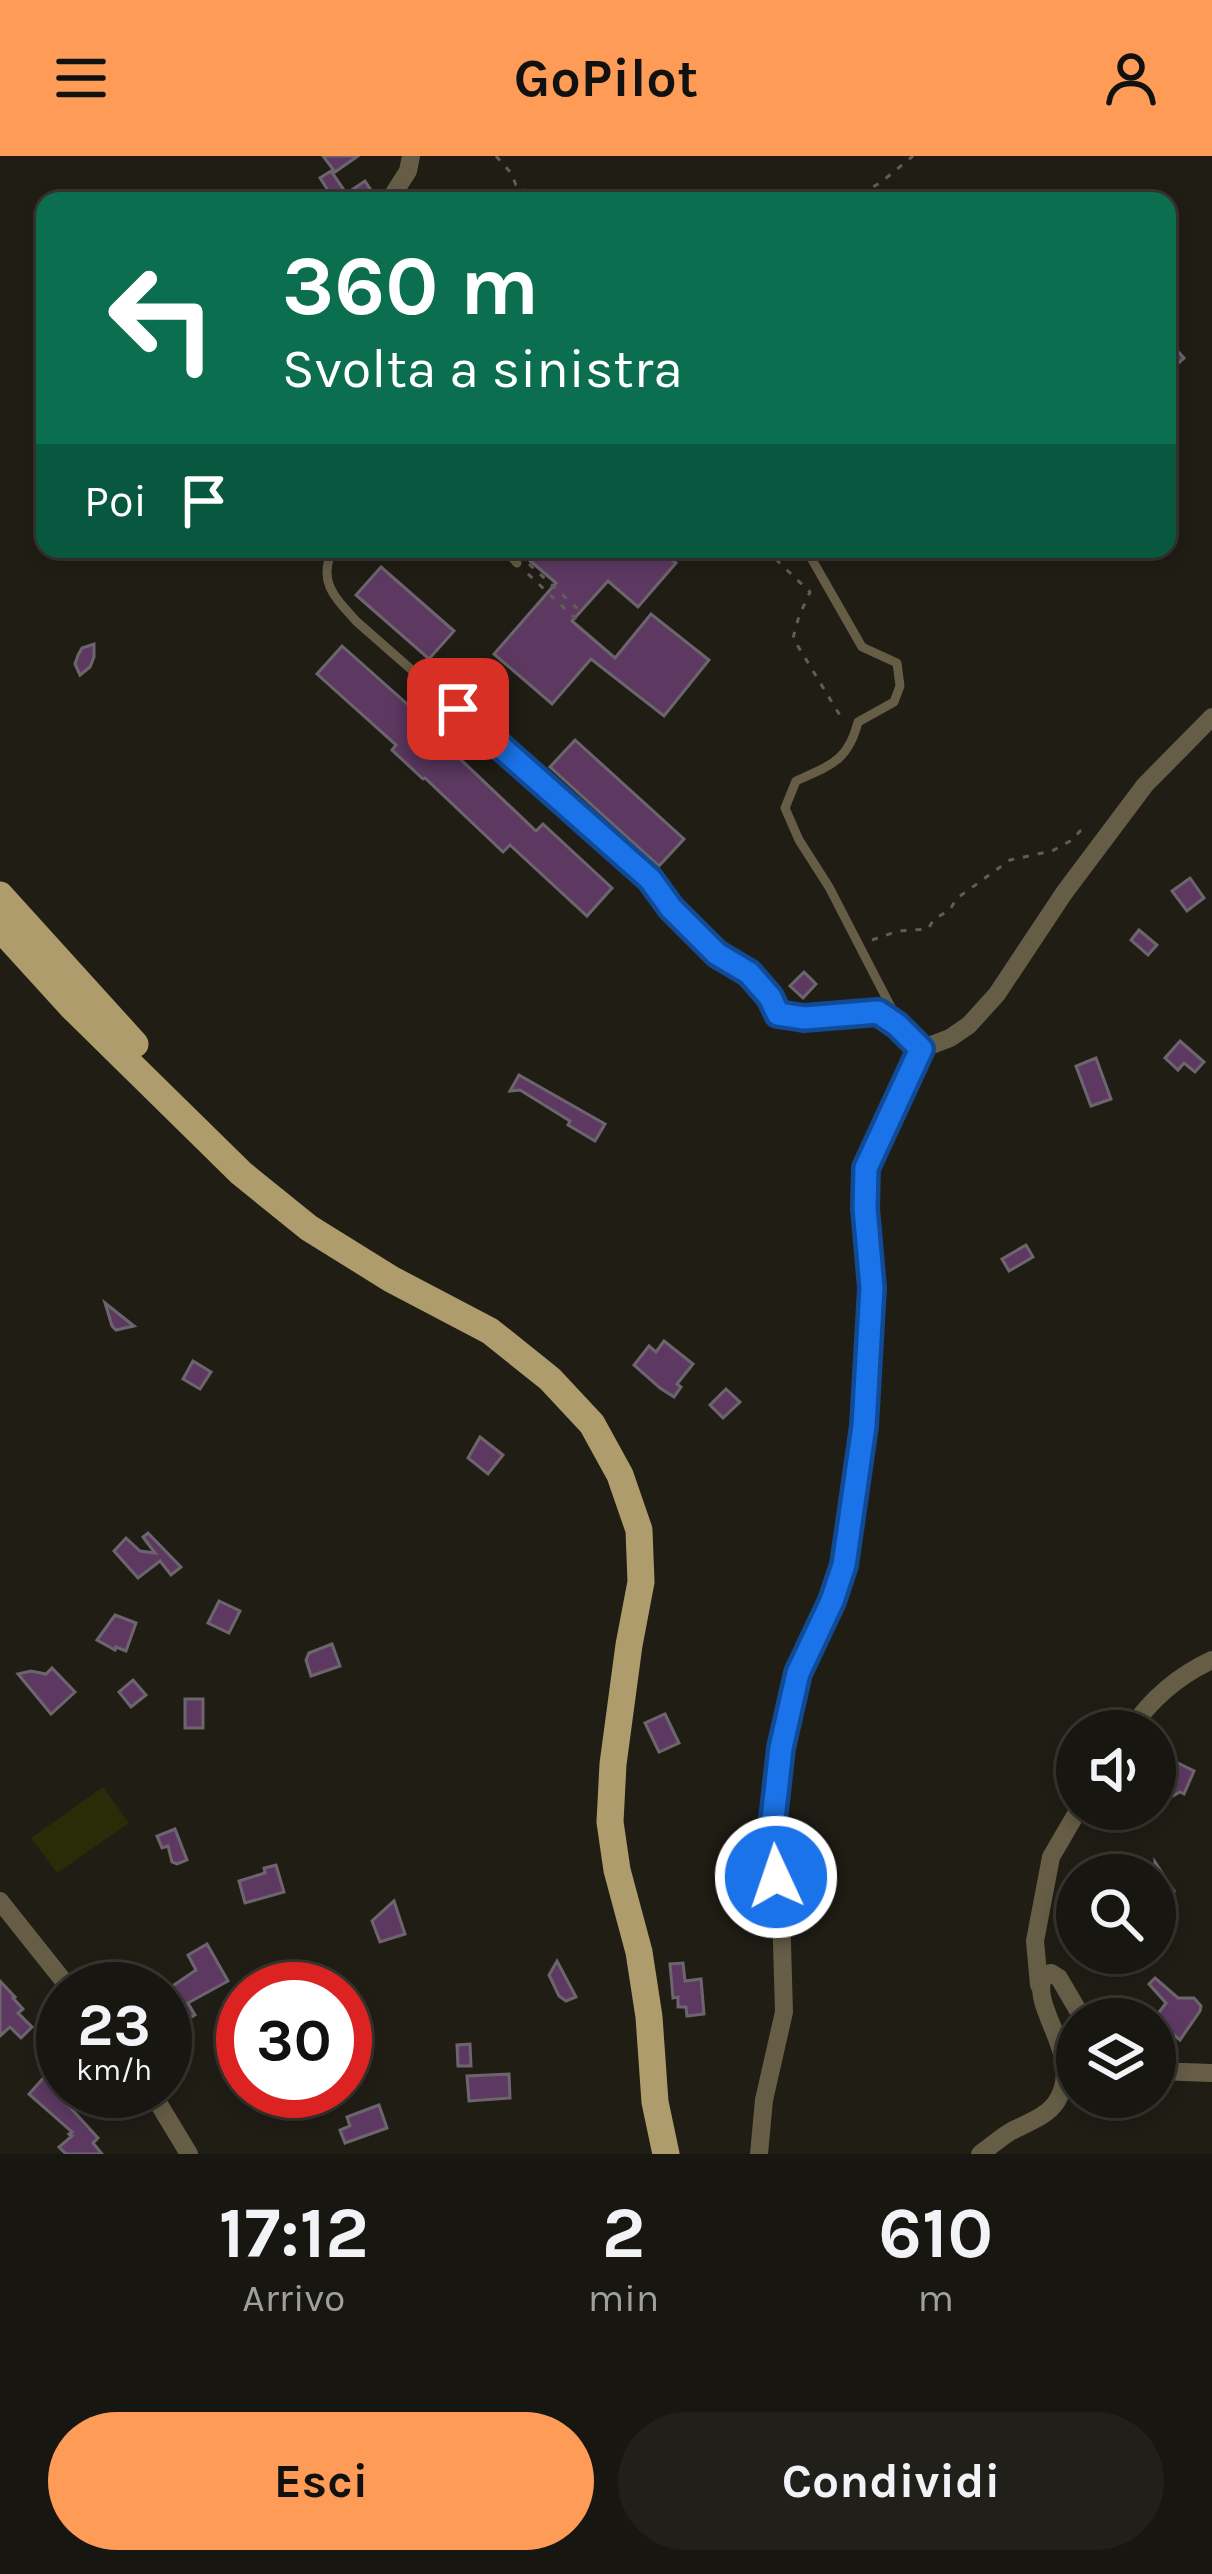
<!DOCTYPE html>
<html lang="it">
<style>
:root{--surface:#181610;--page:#211f19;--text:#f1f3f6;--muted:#9f9f9f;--line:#363530;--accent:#fe9c57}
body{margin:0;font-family:Karla,sans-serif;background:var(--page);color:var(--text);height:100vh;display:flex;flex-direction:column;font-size:45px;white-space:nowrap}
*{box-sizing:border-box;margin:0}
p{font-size:39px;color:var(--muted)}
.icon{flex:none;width:66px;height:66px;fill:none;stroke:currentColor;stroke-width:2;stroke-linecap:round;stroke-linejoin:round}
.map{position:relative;height:1998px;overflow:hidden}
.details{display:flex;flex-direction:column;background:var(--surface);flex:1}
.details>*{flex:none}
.guide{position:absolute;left:36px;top:36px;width:1140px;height:366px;border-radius:24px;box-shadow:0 6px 18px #0003,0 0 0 3px var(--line);background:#0b6e4f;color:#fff;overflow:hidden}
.controls{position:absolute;left:1056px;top:1554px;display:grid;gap:24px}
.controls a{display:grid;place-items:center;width:120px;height:120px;border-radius:50%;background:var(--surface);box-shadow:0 6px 18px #0003,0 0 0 3px var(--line);font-size:60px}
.speed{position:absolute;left:36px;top:1806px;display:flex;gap:24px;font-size:60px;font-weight:700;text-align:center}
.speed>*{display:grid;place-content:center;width:156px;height:156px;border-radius:50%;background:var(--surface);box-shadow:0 6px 18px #0003,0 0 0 3px var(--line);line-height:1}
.speed small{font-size:30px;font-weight:400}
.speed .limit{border:18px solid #d22;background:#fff;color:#111}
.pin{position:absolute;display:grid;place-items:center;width:102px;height:102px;color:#fff;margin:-51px;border-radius:24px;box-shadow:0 6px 18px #0006}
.me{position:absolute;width:132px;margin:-66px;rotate:357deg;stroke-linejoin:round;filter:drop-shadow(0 0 9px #0008)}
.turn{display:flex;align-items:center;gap:42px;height:252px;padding:0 48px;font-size:54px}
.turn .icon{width:156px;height:156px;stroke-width:2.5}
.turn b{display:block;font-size:84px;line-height:102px}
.then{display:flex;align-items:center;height:114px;padding:0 48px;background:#0003;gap:24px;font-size:45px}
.eta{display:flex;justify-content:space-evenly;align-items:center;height:204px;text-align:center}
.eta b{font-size:72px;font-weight:700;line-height:84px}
.primary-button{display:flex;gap:24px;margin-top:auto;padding:24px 48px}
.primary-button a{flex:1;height:138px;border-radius:72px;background:var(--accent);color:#111;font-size:48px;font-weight:700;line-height:138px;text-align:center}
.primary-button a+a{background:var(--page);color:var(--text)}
header{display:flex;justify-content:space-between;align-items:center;height:156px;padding:0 48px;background:var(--accent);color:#111;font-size:54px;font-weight:700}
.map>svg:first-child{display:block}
.garden{fill:#2a2b07}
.building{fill:#5d3962;stroke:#6d656e;stroke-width:3}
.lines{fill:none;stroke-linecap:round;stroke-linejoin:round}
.path{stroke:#5f5d56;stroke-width:3;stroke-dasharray:6 9;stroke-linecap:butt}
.lane{stroke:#655d46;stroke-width:9}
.street{stroke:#655d46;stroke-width:18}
.primary{stroke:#ae9c6c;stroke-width:27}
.route-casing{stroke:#114b97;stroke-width:30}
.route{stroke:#1a73e8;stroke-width:21}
</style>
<header><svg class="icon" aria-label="menu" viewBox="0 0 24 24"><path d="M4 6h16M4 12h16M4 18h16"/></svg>GoPilot<svg class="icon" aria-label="person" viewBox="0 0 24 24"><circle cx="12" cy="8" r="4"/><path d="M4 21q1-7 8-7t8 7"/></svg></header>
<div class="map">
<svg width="1212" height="1998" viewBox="0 0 1212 1998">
<rect width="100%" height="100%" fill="#201d15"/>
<path class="garden" d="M103,1631L129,1667L57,1717L31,1682Z"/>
<g class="building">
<path d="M323,0H358L335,16Z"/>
<path d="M331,15L346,37L335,45L320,22Z"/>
<path d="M365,25L378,45H353L347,37Z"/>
<path d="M1167,183L1184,202L1167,217Z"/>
<path d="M537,393H659L676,407L638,451L608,425L572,465L615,502L651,458L709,504L664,560L591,503L552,548L494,498L556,427L528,403Z"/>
<path d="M381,411L454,475L429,503L356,439Z"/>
<path d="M94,488V501L90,511L80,519L75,508L78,499L82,492Z"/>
<path d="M342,490L415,555L410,560L456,602L457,600L536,675L543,668L612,732L587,760L510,689L503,696L425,622L423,623L392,594L396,589L317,518Z"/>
<path d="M575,584L684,683L659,710L550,611Z"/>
<path d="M1190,722L1204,742L1187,755L1172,735Z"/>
<path d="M1139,774L1157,789L1148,799L1131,784Z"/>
<path d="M804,816L816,828L803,842L790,830Z"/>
<path d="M1180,885L1204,906L1195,916L1184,907L1178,914L1165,902Z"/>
<path d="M1096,902L1111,943L1091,950L1076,910Z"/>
<path d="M519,919L605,968L595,985L568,969L570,965L520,934L510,935Z"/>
<path d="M1026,1089L1033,1101L1009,1115L1002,1103Z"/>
<path d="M105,1147L134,1170L116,1174L112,1170Z"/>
<path d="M664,1185L693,1208L677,1228L681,1231L674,1241L660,1232L634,1209L649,1190L656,1196Z"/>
<path d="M193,1205L211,1216L200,1233L183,1223Z"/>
<path d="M726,1233L740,1246L723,1262L710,1249Z"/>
<path d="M480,1281L503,1299L488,1318L468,1302Z"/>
<path d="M148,1377L181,1411L171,1419L160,1405L138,1422L114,1395L126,1382L140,1395L155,1397L143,1381Z"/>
<path d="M219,1445L240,1455L229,1477L208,1467Z"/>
<path d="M115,1459L136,1467L126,1495L116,1491L115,1494L97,1484Z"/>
<path d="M332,1488L340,1510L311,1520L306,1504L309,1497Z"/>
<path d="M52,1512L75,1536L51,1558L18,1518L31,1515L46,1518Z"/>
<path d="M133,1524L146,1539L131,1551L119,1536Z"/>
<rect x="185" y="1543" width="18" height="29"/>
<path d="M665,1558L679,1587L659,1596L645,1567Z"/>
<path d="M1174,1605L1194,1615L1184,1638L1180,1636L1155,1650Z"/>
<path d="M175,1673L187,1704L177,1708L172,1706L168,1690L162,1692L157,1680Z"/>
<path d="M1155,1706L1174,1735L1155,1747Z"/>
<path d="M276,1709L284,1736L245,1747L239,1725L265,1717L264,1712Z"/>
<path d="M394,1745L405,1778L380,1786L372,1765Z"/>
<path d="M207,1788L228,1825L188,1847L195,1859L165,1876V1835L196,1814L188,1799Z"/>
<path d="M557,1805L576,1841L566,1845L559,1840L549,1819Z"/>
<path d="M683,1807L685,1825L701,1823L704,1858L687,1860L686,1851H678V1841L673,1842L670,1808Z"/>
<path d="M1155,1822L1178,1842H1194L1201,1850L1200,1855L1180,1884L1154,1863L1166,1847L1149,1828Z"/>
<path d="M0,1825L15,1841L13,1842L23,1853L18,1857L32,1871L21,1882L10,1871L0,1880Z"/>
<path d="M470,1888L471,1910H458L457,1889Z"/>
<path d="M53,1911L63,1920V1935L74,1942L68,1949L98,1982L93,1987L102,1998H66L59,1991L72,1980L69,1978L72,1976L29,1938Z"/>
<path d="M509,1918L510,1942L469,1945L467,1920Z"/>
<path d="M379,1949L387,1972L345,1987L340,1974L350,1970L347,1961Z"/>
</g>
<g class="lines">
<g class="path">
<path d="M496,0L511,17L516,29L545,45"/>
<path d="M847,45L880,27L913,0"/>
<path d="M765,393L810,436L799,460L793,482L844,566"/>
<path d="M529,408L579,454"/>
<path d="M528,418L579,466"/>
<path d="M872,784L898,775L928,773L934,763L950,754L956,743L1010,704L1052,695L1072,684L1080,675H1090"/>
</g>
<g class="lane">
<path d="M333,393C317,426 335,441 356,465L650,723L671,751L717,798L749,817L770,841L778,858L804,862L878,857L897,869L921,893"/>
<path d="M505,393L517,407"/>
<path d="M806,393L862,491L897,507L900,530L894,546L858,566C848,605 831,609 796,625L785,652L799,684L829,731L893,855L886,862"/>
</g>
<g class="street">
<path d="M394,37L408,15L411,0"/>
<path d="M1129,1575C1151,1543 1177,1520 1212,1504"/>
<path d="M0,1745L70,1833"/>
<path d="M1039,1829L1035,1785L1051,1701L1079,1653"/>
<path d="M1155,1915L1212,1917"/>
<path d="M151,1935L189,1998"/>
<path d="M759,1998L764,1944L784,1856L781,1753L770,1690L781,1592L798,1517L832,1445L844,1409L864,1270L872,1132L865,1052L866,1013L921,893L950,882L969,869L997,838L1064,737L1145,629L1212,561"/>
<path d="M980,1998C990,1991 1000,1982 1010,1976C1026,1967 1047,1961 1057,1945C1085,1899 1028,1852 1044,1819L1051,1817L1059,1822L1083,1863"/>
</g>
<g class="primary">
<path d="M0,739L135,888"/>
<path d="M0,772L71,850L241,1017L309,1072L391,1123L490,1175L550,1223L592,1268L620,1319L639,1374L641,1426L629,1489L613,1608L610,1666L617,1714L639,1796L649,1861L655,1946L666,1998"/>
</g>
</g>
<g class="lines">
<defs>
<path id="route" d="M458,553L650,723L671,752L717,798L749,817L770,841L778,858L804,862L878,856L897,869L921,893L866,1012L865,1052L872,1132L864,1270L844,1409L832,1445L798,1517L781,1592L770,1690L776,1721"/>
</defs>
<use href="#route" class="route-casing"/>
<use href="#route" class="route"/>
</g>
</svg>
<div class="controls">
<a><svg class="icon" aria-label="sound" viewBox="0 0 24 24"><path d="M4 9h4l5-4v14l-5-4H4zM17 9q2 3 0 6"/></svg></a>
<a><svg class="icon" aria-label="search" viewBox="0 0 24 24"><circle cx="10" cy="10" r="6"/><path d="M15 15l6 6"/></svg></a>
<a><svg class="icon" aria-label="layers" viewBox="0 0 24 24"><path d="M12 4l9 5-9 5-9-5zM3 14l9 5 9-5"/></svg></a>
</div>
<div class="speed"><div>23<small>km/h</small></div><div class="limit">30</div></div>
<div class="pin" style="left:458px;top:553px;background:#d93025"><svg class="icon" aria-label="arrive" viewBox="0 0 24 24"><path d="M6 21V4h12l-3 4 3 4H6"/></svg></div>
<svg class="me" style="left:776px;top:1721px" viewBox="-20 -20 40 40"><circle r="17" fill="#1a73e8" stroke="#fff" stroke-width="3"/><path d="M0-11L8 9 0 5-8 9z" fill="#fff"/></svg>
<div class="guide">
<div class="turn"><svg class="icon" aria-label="left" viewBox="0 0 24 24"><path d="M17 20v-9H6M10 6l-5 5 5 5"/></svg><div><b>360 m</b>Svolta a sinistra</div></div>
<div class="then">Poi<svg class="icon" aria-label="arrive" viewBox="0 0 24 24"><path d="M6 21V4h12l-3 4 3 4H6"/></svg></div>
</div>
</div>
<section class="details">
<div class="eta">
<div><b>17:12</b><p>Arrivo</p></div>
<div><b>2</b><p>min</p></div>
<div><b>610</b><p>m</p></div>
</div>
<div class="primary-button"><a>Esci</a><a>Condividi</a></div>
</section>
